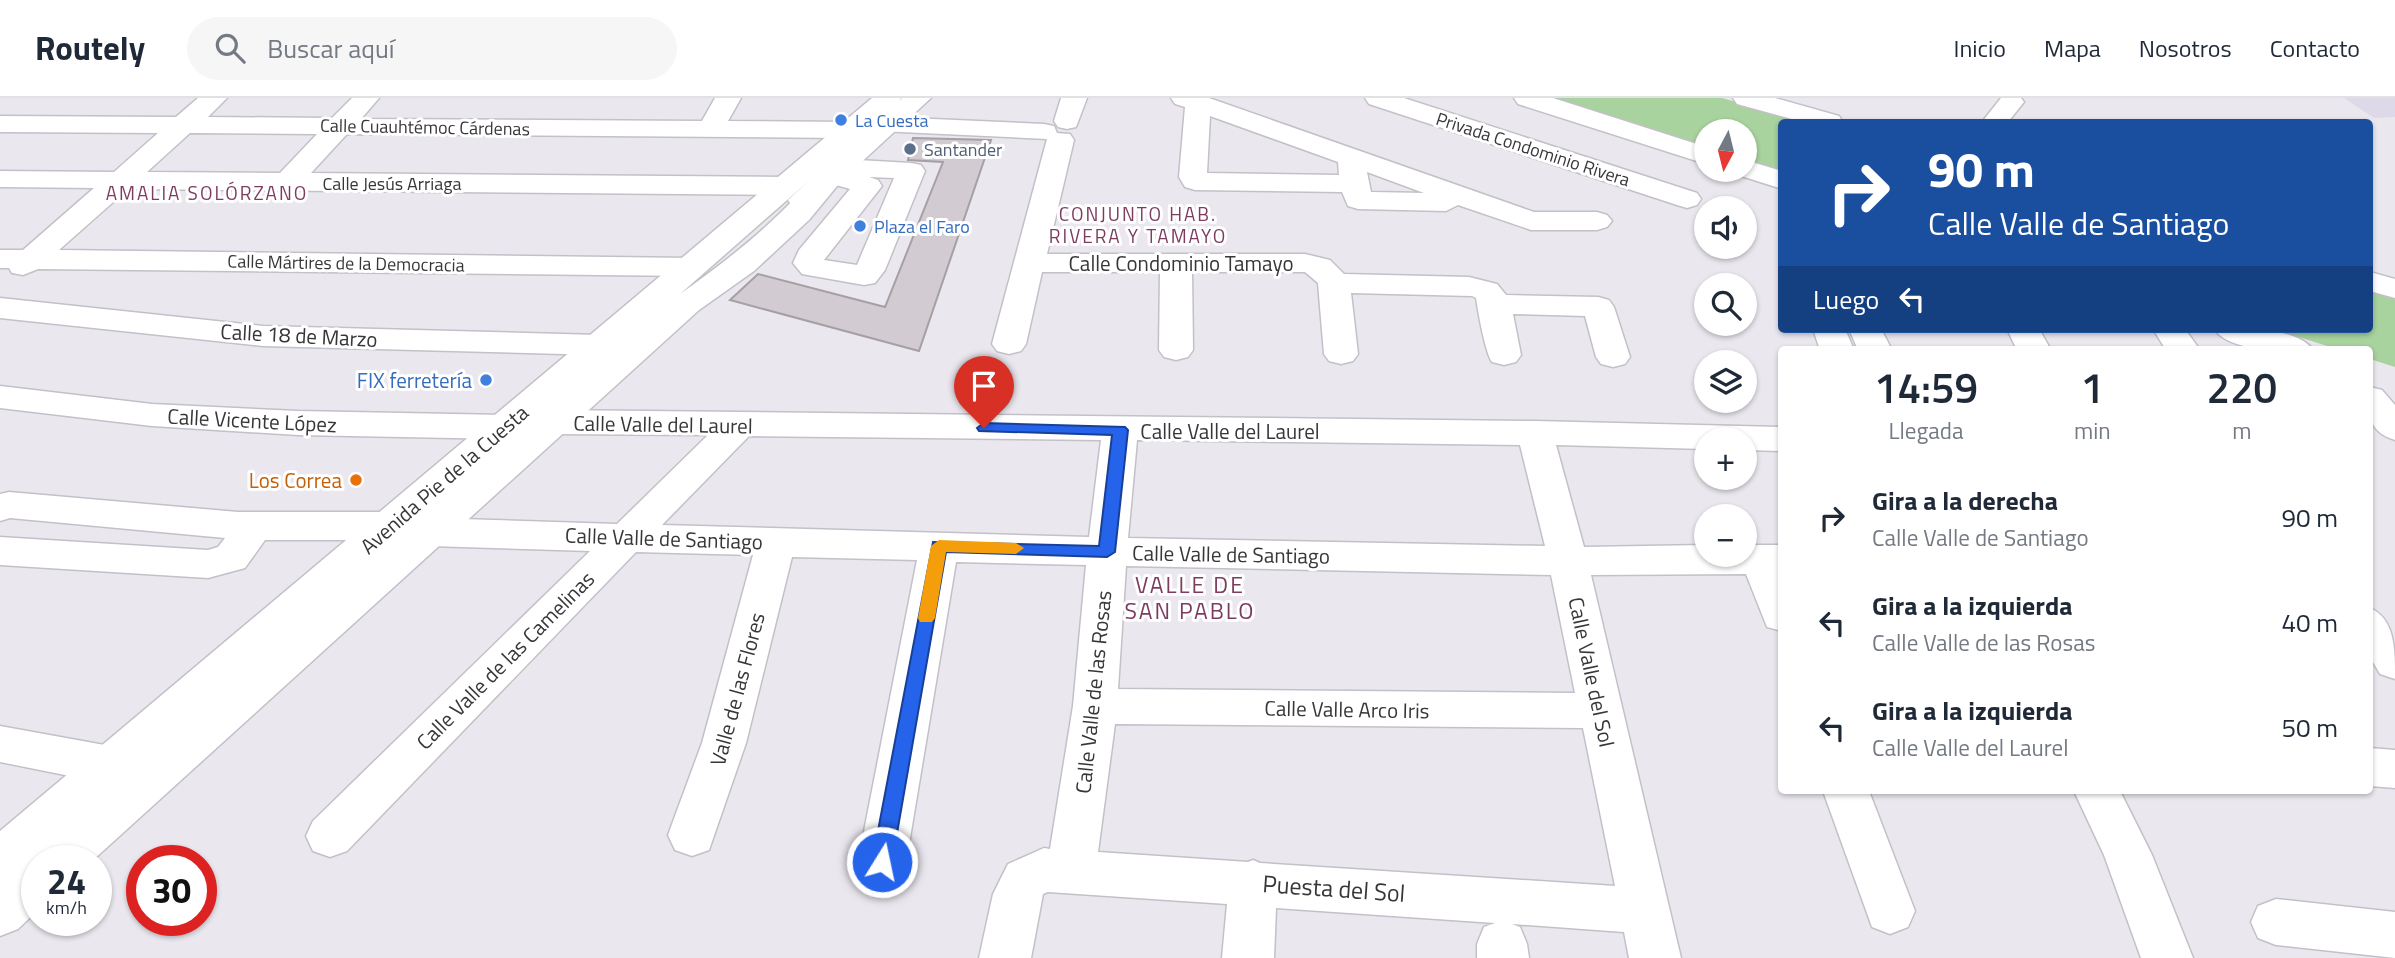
<!DOCTYPE html>
<html lang="es">
<meta charset="utf-8">
<style>
:root{--surface:#fff;--page:#f6f6f7;--text:#1f2937;--muted:#747a83;--line:#e0e1e3}
body{margin:0;font-family:"Titillium Web",sans-serif;background:var(--page);color:var(--text);height:100vh;display:flex;flex-direction:column;font-size:26px;white-space:nowrap}
*{box-sizing:border-box;margin:0}
p{font-size:23px;color:var(--muted)}
.icon{flex:none;width:38px;height:38px;fill:none;stroke:currentColor;stroke-width:2;stroke-linecap:round;stroke-linejoin:round}
.map{position:relative;flex:1;overflow:hidden}
.side{position:absolute;left:1778px;top:248px;width:595px;height:448px;display:flex;flex-direction:column;background:var(--surface);border-radius:7px;box-shadow:0 2px 5px #0004}
.side>*{flex:none}
.hud{position:absolute;left:1778px;top:21px;width:595px;height:214px;border-radius:7px;box-shadow:0 2px 5px #0004;background:#1a4fa0;color:#fff;overflow:hidden}
.needle{width:46px;rotate:187deg}
.buttons{position:absolute;left:1694px;top:21px;display:grid;gap:14px}
.buttons a{display:grid;place-items:center;width:63px;height:63px;border-radius:50%;background:var(--surface);box-shadow:0 2px 5px #0004;font-size:35px}
.speed{position:absolute;left:21px;top:747px;display:flex;gap:14px;font-size:35px;font-weight:700;text-align:center}
.speed>*{display:grid;place-content:center;width:91px;height:91px;border-radius:50%;background:var(--surface);box-shadow:0 2px 5px #0004;line-height:1}
.speed small{font-size:18px;font-weight:400}
.speed .limit{border:10px solid #d22;background:#fff;color:#111}
.pin{position:absolute;display:grid;place-items:center;width:60px;height:60px;color:#fff;margin:-72px -30px;border-radius:50% 50% 50% 0;rotate:-45deg;box-shadow:0 0 7px #0007}
.pin .icon{rotate:45deg}
.me{position:absolute;width:77px;margin:-38px;rotate:10deg;stroke-linejoin:round;filter:drop-shadow(0 0 5px #0008)}
.turn{display:flex;align-items:center;gap:24px;height:147px;padding:0 35px;font-size:32px}
.turn .icon{width:91px;height:91px;stroke-width:2.5}
.turn b{display:block;font-size:49px;line-height:60px}
.then{display:flex;align-items:center;height:66px;padding:0 35px;background:#0003;gap:14px;font-size:26px}
.eta{display:flex;justify-content:space-evenly;align-items:center;height:119px;text-align:center}
.eta b{font-size:42px;font-weight:600;line-height:49px}
ul{padding:0;list-style:none}
li{display:flex;align-items:center;gap:21px;height:105px;padding:0 35px}
li div{flex:1}
li b{display:block;font-size:26px}
li em{font-style:normal}
header{display:flex;align-items:center;gap:42px;box-sizing:border-box;height:98px;padding:0 35px;background:var(--surface);border-bottom:2px solid var(--line)}
header strong{font-size:33px}
nav{display:flex;gap:38px;margin-inline-start:auto;font-size:24px}
.search{width:490px;height:63px;background:var(--page);display:flex;align-items:center;gap:18px;box-sizing:border-box;padding:0 24px;border-radius:38px;color:var(--muted);font-size:26px}
.map>svg:first-child{display:block}
.built{fill:#ded9e8}
.green{fill:#a8d29e}
.building{fill:#d2cbd1;stroke:#a69fa4;stroke-width:2}
.lines{fill:none;stroke-linecap:round;stroke-linejoin:round}
.minor-casing{stroke:#c3c0c8;stroke-width:3}
.major-casing{stroke:#c3c0c8;stroke-width:3}
.minor{fill:#fff;fill-rule:evenodd}
.major{fill:#fff;fill-rule:evenodd}
.route{fill:#2563eb;stroke:#184099;stroke-width:2}
.slow{fill:#f59e0b}
.shop-dot{fill:#3f7fe0;stroke:#fff;stroke-width:2.5}
.service-dot{fill:#5c6f8a;stroke:#fff;stroke-width:2.5}
.food-dot{fill:#e8710a;stroke:#fff;stroke-width:2.5}
.labels{text-anchor:middle;dominant-baseline:central;stroke-width:6;stroke-linejoin:round;paint-order:stroke}
.far-shop-label{font-size:18px;fill:#366cbe;stroke:#fff;text-anchor:start}
.far-street-label{font-size:18px;fill:#373639;stroke:#fff}
.far-service-label{font-size:18px;fill:#4e5e75;stroke:#fff;text-anchor:start}
.far-neighbourhood-label{font-size:19px;letter-spacing:2px;fill:#7d3c5f;stroke:#fff}
.street-label{font-size:21px;fill:#373639;stroke:#fff}
.shop-label{font-size:21px;fill:#366cbe;stroke:#fff;text-anchor:end}
.food-label{font-size:21px;fill:#c56008;stroke:#fff;text-anchor:end}
.neighbourhood-label{font-size:23px;letter-spacing:2px;fill:#7d3c5f;stroke:#fff}
.near-street-label{font-size:24px;fill:#373639;stroke:#fff}
</style>
<header>
<strong>Routely</strong>
<div class="search"><svg class="icon" aria-label="search" viewBox="0 0 24 24"><circle cx="10" cy="10" r="6"/><path d="M15 15l6 6"/></svg>Buscar aquí</div>
<nav><a>Inicio</a><a>Mapa</a><a>Nosotros</a><a>Contacto</a></nav>
</header>
<div class="map">
<svg width="2395" height="860" viewBox="0 0 2395 860">
<rect width="100%" height="100%" fill="#eae7ef"/>
<path class="built" d="M2344,0H2395V19L2374,20Z"/>
<g class="green">
<path d="M1538,0H1722L1806,24H1782L1781,76L1745,65V33H1706V53Z"/>
<path d="M2370,190L2395,197V269L2370,261V252H2340L2273,231H2370Z"/>
</g>
<path class="building" d="M913,40L991,42L919,253L730,202L758,176L885,209L943,64L908,62Z"/>
<g class="lines">
<defs>
<g id="minor">
<path d="M198,0H227L208,19L332,20L352,0H379L361,21L702,23L715,0H741L728,23L850,24L860,26L863,32L860,38L850,40L347,36L311,75L783,79L793,82L797,88L793,94L783,97L128,91L59,152L691,160L702,162L706,169L702,176L691,178L38,171L23,177L12,175L9,170H0V152H23L94,90L0,89V73L114,74L158,35L0,34V18L176,19ZM190,35L317,36L280,75L147,74Z"/>
<path d="M1061,0H1087L1076,29L1067,31L1058,29L1054,23Z"/>
<path d="M1171,0H1209L1534,114H1597L1607,117L1612,123L1607,129L1597,132H1531L1458,107L1446,113L1358,111L1348,108L1342,94L1195,92L1185,89L1179,79L1185,9L1175,6ZM1210,18L1338,64L1339,77L1207,75ZM1367,74L1424,95L1371,94Z"/>
<path d="M1365,0H1404L1697,95L1701,101L1697,107L1687,110L1677,107L1369,6Z"/>
<path d="M1514,0H1553L1706,49V66L1518,6Z"/>
<path d="M1733,0H1775L1839,18L1843,24H1803L1737,6Z"/>
<path d="M2001,0H2021L2024,4L2008,24H1982Z"/>
<path d="M888,19L1044,26L1054,28L1057,35L1070,36L1074,42L1047,156H1305L1330,162L1344,176L1469,179L1497,186L1506,197L1598,199L1609,202L1614,209L1630,259L1625,266L1613,269L1601,266L1596,259L1585,218L1513,216L1521,257L1516,264L1504,267L1492,264C1485,254 1478,213 1476,200L1472,198L1351,195L1358,256L1353,263L1341,266L1329,263L1324,256L1318,185L1305,174H1192L1193,252L1188,259L1176,262L1164,259L1159,252L1160,174H1042L1026,246L1021,253L1009,256L997,253L992,246L1047,41L879,33L875,27L879,21Z"/>
<path d="M840,61L911,65L921,67L925,73L885,172L875,185L864,187L802,176L793,165L799,152L850,91L836,87C822,99 812,113 792,108L788,102L830,63ZM869,79L894,80L857,167L824,162L882,88L878,82Z"/>
<path d="M1745,62L1782,73V91L1735,76L1732,72H1745Z"/>
<path d="M2370,174L2395,181V200L2370,193Z"/>
<path d="M0,200L263,228L599,237L611,240L616,247L611,254L599,257L263,248L0,220Z"/>
<path d="M1813,231H1845L1854,252H1820Z"/>
<path d="M1849,231H1881L1892,252H1858Z"/>
<path d="M2007,231H2039L2051,252H2017Z"/>
<path d="M2153,231H2185L2200,252H2166Z"/>
<path d="M2214,231C2240,231 2297,228 2313,252C2286,252 2230,255 2214,231Z"/>
<path d="M0,288L152,306L298,313L505,317L518,321L523,329L518,337L505,341L298,337L152,328L0,310Z"/>
<path d="M2370,289L2382,292L2395,307V342C2367,334 2368,314 2370,289Z"/>
<path d="M552,312L1535,323L1782,329V353L1745,352V341H1706V351L1556,347L1584,449L1706,447V457H1745V447H1782V533L1767,529L1746,476L1591,477L1681,860H1629L1624,834L1512,826L1520,829L1527,846L1529,860H1477V846L1484,829L1495,825L1276,810L1274,860H1222L1227,806L1048,794L1043,796L1031,860H979L993,796L1008,766L1044,750L1050,751L1073,608L1086,467L956,464L906,764L899,779L882,785L865,779L858,764L917,462L792,459L746,645L709,752L692,758L675,752L668,737L702,645L753,457L636,454L347,753L330,759L313,753L306,738L313,723L590,453L429,448L415,444L410,434L415,424L429,420L617,426L708,337L552,336L539,332L534,324L539,316ZM749,338L1101,342L1089,439L662,427ZM1137,342L1520,347L1545,448L1128,440ZM1126,468L1551,477L1575,595L1118,591ZM1115,626L1583,630L1615,788L1260,765L1253,762L1248,764L1098,754Z"/>
<path d="M9,394L238,414H390L404,418L409,428L404,438L390,442H265L245,470L208,480L0,467V439L208,452L218,449L225,440L10,420L0,423V396Z"/>
<path d="M2370,510C2395,521 2395,551 2395,581L2380,576L2370,559Z"/>
<path d="M0,628L110,648L126,654L133,667L126,680L110,686L0,664Z"/>
<path d="M2370,650L2395,652V690L2370,688Z"/>
<path d="M1823,693H1869L1915,813L1908,829L1890,836L1872,829Z"/>
<path d="M2074,693H2120L2152,757L2193,860H2141L2104,757Z"/>
<path d="M2276,801L2395,814V860L2276,847L2258,840L2251,824L2258,808Z"/>
</g>
<path id="major" d="M872,0H901L899,3L902,0H931L842,82L809,122L754,173L699,212L92,763H37V813L18,831L0,838V733ZM818,75C777,123 731,160 680,196Z"/>
</defs>
<use href="#minor" class="minor-casing"/>
<use href="#major" class="major-casing"/>
<use href="#minor" class="minor"/>
<use href="#major" class="major"/>
</g>
<path class="route" d="M984,325L1125,329L1128,332L1115,454L1107,459L946,454L892,764L889,770L882,773L875,770L872,764L933,444L1099,448L1112,337L979,333L977,330Z"/>
<path class="slow" d="M939,442L1016,445L1024,450L1016,456L946,454L935,520L932,524H920L918,520L931,448Z"/>
<g class="shop-dot">
<circle cx="841" cy="22" r="7"/>
<circle cx="860" cy="128" r="7"/>
<circle cx="486" cy="282" r="7"/>
</g>
<circle class="service-dot" cx="910" cy="51" r="7"/>
<circle class="food-dot" cx="356" cy="382" r="7"/>
<g class="labels">
<g class="far-shop-label">
<text x="855" y="22">La Cuesta</text>
<text x="874" y="128">Plaza el Faro</text>
</g>
<g class="far-street-label">
<text transform="translate(425 29) rotate(1)">Calle Cuauhtémoc Cárdenas</text>
<text transform="translate(1533 51) rotate(18)">Privada Condominio Rivera</text>
<text x="392" y="85">Calle Jesús Arriaga</text>
<text transform="translate(346 165) rotate(1)">Calle Mártires de la Democracia</text>
</g>
<g class="far-service-label">
<text x="924" y="51">Santander</text>
</g>
<g class="far-neighbourhood-label">
<text x="207" y="94">AMALIA SOLÓRZANO</text>
<text x="1138" y="115">CONJUNTO HAB.<tspan x="1138" dy="22">RIVERA Y TAMAYO</tspan></text>
</g>
<g class="street-label">
<text x="1181" y="165">Calle Condominio Tamayo</text>
<text transform="translate(299 237) rotate(3)">Calle 18 de Marzo</text>
<text transform="translate(252 322) rotate(3)">Calle Vicente López</text>
<text transform="translate(663 326) rotate(1)">Calle Valle del Laurel</text>
<text x="1230" y="333">Calle Valle del Laurel</text>
<text transform="translate(444 381) rotate(-41)">Avenida Pie de la Cuesta</text>
<text transform="translate(664 440) rotate(2)">Calle Valle de Santiago</text>
<text transform="translate(1231 456) rotate(1)">Calle Valle de Santiago</text>
<text transform="translate(505 562) rotate(-45)">Calle Valle de las Camelinas</text>
<text transform="translate(1592 574) rotate(78)">Calle Valle del Sol</text>
<text transform="translate(737 591) rotate(-75)">Valle de las Flores</text>
<text transform="translate(1093 594) rotate(-84)">Calle Valle de las Rosas</text>
<text transform="translate(1347 611) rotate(1)">Calle Valle Arco Iris</text>
</g>
<g class="shop-label">
<text x="472" y="282">FIX ferretería</text>
</g>
<g class="food-label">
<text x="342" y="382">Los Correa</text>
</g>
<g class="neighbourhood-label">
<text x="1190" y="486">VALLE DE<tspan x="1190" dy="26">SAN PABLO</tspan></text>
</g>
<g class="near-street-label">
<text transform="translate(1334 790) rotate(4)">Puesta del Sol</text>
</g>
</g>
</svg>
<div class="buttons">
<a><svg class="needle" viewBox="-14 -14 28 28"><path d="M0-13l5 13h-10z" fill="#e53935"/><path d="M0 13l5-13h-10z" fill="#747a83"/></svg></a>
<a><svg class="icon" aria-label="sound" viewBox="0 0 24 24"><path d="M4 9h4l5-4v14l-5-4H4zM17 9q2 3 0 6"/></svg></a>
<a><svg class="icon" aria-label="search" viewBox="0 0 24 24"><circle cx="10" cy="10" r="6"/><path d="M15 15l6 6"/></svg></a>
<a><svg class="icon" aria-label="layers" viewBox="0 0 24 24"><path d="M12 4l9 5-9 5-9-5zM3 14l9 5 9-5"/></svg></a>
<a>+</a>
<a>−</a>
</div>
<div class="speed"><div>24<small>km/h</small></div><div class="limit">30</div></div>
<div class="pin" style="left:984px;top:330px;background:#d93025"><svg class="icon" aria-label="arrive" viewBox="0 0 24 24"><path d="M6 21V4h12l-3 4 3 4H6"/></svg></div>
<svg class="me" style="left:882px;top:764px" viewBox="-20 -20 40 40"><circle r="17" fill="#2563eb" stroke="#fff" stroke-width="3"/><path d="M0-11L8 9 0 5-8 9z" fill="#fff"/></svg>
<div class="hud">
<div class="turn"><svg class="icon" aria-label="right" viewBox="0 0 24 24"><path d="M7 20v-9h11M14 6l5 5-5 5"/></svg><div><b>90 m</b>Calle Valle de Santiago</div></div>
<div class="then">Luego<svg class="icon" aria-label="left" viewBox="0 0 24 24"><path d="M17 20v-9H6M10 6l-5 5 5 5"/></svg></div>
</div>
<section class="side">
<div class="eta">
<div><b>14:59</b><p>Llegada</p></div>
<div><b>1</b><p>min</p></div>
<div><b>220</b><p>m</p></div>
</div>
<ul>
<li><svg class="icon" aria-label="right" viewBox="0 0 24 24"><path d="M7 20v-9h11M14 6l5 5-5 5"/></svg><div><b>Gira a la derecha</b><p>Calle Valle de Santiago</p></div><em>90 m</em></li>
<li><svg class="icon" aria-label="left" viewBox="0 0 24 24"><path d="M17 20v-9H6M10 6l-5 5 5 5"/></svg><div><b>Gira a la izquierda</b><p>Calle Valle de las Rosas</p></div><em>40 m</em></li>
<li><svg class="icon" aria-label="left" viewBox="0 0 24 24"><path d="M17 20v-9H6M10 6l-5 5 5 5"/></svg><div><b>Gira a la izquierda</b><p>Calle Valle del Laurel</p></div><em>50 m</em></li>
</ul>
</section>
</div>
